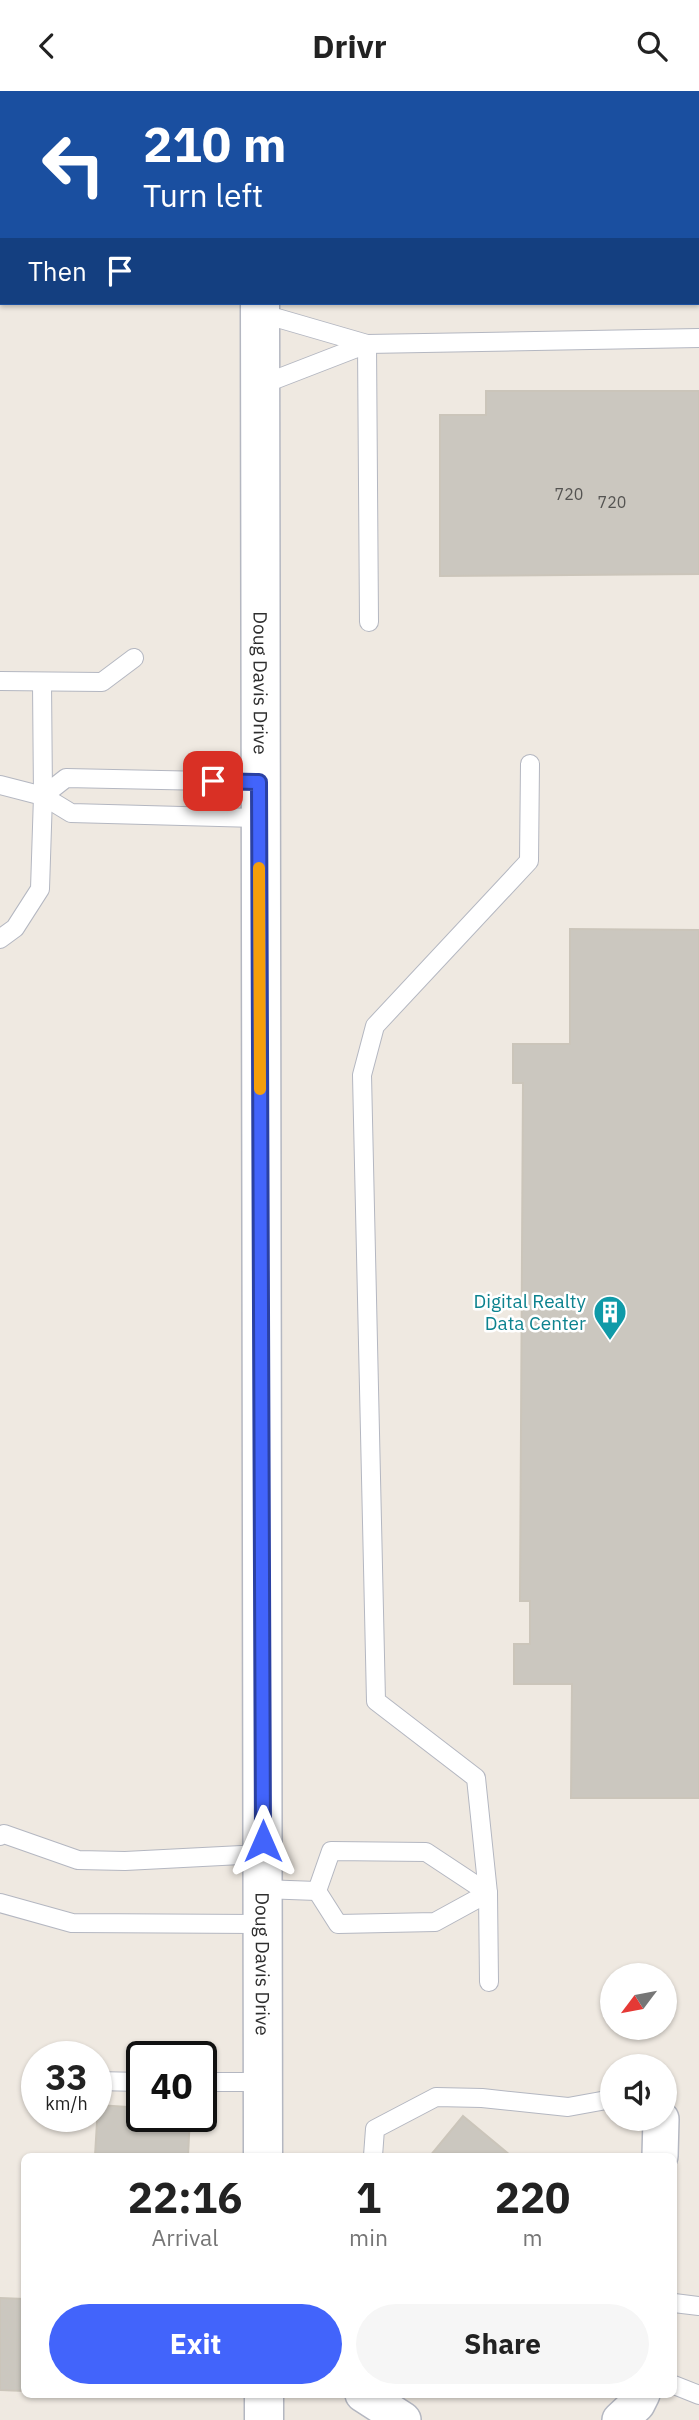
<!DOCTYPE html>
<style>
:root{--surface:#fff;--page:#f6f6f6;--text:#222;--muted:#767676;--accent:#4264fb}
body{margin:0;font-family:"IBM Plex Sans",sans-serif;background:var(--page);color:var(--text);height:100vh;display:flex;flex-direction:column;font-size:26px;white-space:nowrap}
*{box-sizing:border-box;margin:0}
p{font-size:23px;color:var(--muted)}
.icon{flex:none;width:38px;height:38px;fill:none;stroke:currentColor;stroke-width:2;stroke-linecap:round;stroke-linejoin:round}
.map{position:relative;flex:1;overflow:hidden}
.panel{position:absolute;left:21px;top:2062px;width:656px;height:245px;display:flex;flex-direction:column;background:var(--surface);border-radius:10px;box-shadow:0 2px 5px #0004}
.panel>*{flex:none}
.banner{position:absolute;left:0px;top:0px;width:700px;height:214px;box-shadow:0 2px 5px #0004;background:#1a4fa0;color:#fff;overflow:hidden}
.needle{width:46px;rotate:238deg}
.tools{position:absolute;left:600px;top:1872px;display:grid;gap:14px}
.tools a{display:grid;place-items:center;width:77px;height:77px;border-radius:50%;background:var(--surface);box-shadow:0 2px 5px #0004;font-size:35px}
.speed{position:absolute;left:21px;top:1950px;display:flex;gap:14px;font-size:35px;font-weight:700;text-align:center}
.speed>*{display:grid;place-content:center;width:91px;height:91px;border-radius:50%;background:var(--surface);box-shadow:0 2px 5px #0004;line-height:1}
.speed small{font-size:18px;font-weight:400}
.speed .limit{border:4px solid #111;border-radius:10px;background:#fff;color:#111}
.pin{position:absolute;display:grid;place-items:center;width:60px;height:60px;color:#fff;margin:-30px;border-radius:14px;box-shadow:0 4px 10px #0006}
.me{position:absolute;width:77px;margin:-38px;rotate:0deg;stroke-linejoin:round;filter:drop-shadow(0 0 5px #0008)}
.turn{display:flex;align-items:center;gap:24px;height:147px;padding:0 28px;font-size:32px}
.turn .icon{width:91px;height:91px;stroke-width:2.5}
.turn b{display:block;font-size:49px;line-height:60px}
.then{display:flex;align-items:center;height:66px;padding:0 28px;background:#0003;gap:14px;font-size:26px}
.eta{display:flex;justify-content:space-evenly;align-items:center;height:119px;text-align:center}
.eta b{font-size:42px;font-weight:700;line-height:49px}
.action{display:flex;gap:14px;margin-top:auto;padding:14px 28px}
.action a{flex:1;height:80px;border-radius:42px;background:var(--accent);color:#fff;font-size:28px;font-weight:700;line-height:80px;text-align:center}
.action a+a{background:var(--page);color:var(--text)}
header{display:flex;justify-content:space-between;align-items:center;height:91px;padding:0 28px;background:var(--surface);font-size:32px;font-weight:700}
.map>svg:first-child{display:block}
.building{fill:#cbc7bf;stroke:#cbc5ba;stroke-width:2}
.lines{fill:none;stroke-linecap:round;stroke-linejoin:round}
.service-casing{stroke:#b4b7c1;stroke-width:20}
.minor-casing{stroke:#b4b7c1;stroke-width:38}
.tertiary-casing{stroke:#b4b7c1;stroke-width:41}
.service{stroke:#fff;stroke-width:18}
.minor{stroke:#fff;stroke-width:35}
.tertiary{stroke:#fff;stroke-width:38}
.route-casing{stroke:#2b41a3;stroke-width:18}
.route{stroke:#4264fb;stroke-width:12}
.slow{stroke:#f59e0b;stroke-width:12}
.labels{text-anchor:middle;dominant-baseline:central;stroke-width:5;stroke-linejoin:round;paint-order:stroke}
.number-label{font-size:16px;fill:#555452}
.street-label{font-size:19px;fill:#2e2e2e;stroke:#fff}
.culture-label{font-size:19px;fill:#0d838f;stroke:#fff;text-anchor:end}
</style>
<header><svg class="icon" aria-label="back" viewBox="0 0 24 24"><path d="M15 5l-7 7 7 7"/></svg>Drivr<svg class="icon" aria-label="search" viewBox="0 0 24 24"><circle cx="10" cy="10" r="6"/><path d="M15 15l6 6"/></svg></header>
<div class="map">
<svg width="699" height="2329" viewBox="0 0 699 2329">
<rect width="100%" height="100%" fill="#efe9e1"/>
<g class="building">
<path d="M469,0H687L469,2Z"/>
<path d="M486,300H699V483L440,485V324H486Z"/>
<path d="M570,838L699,839V1707H571L572,1593H514V1553H530V1510H520L523,992H513V953H570Z"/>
<path d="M98,2014L142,2017V2025H190L188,2065H95Z"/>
<path d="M463,2025L511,2065H430Z"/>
<path d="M0,2207L24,2208V2300L0,2299Z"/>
</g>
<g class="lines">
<defs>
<g id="service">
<path d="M260,222L367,253L699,247"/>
<path d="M367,253L369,531"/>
<path d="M261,294L367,253"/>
<path d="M0,590L102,591L134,567"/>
<path d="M0,694L43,705L71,722L259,727"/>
<path d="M43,705L66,687L259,691"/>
<path d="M0,848L15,837L40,798L43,705L42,592"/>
<path d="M0,1745L4,1743L78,1769L125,1770L262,1763"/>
<path d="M262,1798L317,1800"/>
<path d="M317,1800L331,1760L426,1761L488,1802"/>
<path d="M317,1800L338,1833L435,1831L488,1802"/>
<path d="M0,1812L72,1832L262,1833"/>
<path d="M489,1891L488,1802L476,1687L376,1610L362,984L375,935L529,770L530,673"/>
<path d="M96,1990L142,1991"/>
<path d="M201,1991H263"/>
<path d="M373,2065L375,2038L436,2006L482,2007L568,2016L612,2008"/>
<path d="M674,2212L699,2215"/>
<path d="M674,2294L699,2304"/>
</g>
<g id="minor">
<path d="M660,2065L661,2028"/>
<path d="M363,2303L403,2329"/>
<path d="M620,2329L637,2313L642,2303"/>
</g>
<g id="tertiary">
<path d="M257,0V2"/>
<path id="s1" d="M260,212L263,2065"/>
<path d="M264,2303V2329"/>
</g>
</defs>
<use href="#service" class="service-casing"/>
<use href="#minor" class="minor-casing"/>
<use href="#tertiary" class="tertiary-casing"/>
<use href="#service" class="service"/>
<use href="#minor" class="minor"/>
<use href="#tertiary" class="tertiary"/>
</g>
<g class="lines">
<defs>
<path id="route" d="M213,690L259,691L263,1750"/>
</defs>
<use href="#route" class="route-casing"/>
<use href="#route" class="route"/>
<path class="slow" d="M259,777L260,998"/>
</g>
<defs>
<symbol id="building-pin" viewBox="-11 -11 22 30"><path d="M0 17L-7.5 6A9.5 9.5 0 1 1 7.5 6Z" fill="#0f9aa8" stroke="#fff"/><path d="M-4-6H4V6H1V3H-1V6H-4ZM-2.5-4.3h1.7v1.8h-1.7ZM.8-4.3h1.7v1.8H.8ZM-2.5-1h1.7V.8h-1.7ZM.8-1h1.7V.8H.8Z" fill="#fff"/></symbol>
</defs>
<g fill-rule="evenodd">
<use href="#building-pin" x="591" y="1202" width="38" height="52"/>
</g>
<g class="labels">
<g class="number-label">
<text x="569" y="403">720</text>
<text x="612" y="411">720</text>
</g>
<g class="street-label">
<text stroke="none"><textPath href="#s1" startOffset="380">Doug Davis Drive</textPath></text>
<text stroke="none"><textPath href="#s1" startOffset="1661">Doug Davis Drive</textPath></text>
</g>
<g class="culture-label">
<text x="586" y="1210">Digital Realty<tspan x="586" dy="22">Data Center</tspan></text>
</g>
</g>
</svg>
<div class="tools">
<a><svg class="needle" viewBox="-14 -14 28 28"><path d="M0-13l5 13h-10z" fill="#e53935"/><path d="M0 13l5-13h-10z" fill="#767676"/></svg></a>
<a><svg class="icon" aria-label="sound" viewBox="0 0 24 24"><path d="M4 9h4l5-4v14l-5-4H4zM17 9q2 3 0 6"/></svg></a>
</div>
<div class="speed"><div>33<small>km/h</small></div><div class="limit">40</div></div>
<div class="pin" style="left:213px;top:690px;background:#d93025"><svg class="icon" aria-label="arrive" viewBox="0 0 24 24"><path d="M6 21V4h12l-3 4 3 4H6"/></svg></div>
<svg class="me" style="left:263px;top:1750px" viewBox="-20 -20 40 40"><path d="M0-17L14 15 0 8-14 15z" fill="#4264fb" stroke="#fff" stroke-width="4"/></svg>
<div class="banner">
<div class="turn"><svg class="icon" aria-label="left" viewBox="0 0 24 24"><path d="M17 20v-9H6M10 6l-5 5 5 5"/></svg><div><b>210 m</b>Turn left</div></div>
<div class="then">Then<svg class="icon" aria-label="arrive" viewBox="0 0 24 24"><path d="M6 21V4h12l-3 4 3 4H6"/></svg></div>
</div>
<section class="panel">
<div class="eta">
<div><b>22:16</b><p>Arrival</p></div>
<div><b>1</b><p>min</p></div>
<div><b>220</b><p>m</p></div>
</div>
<div class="action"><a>Exit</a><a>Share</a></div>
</section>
</div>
